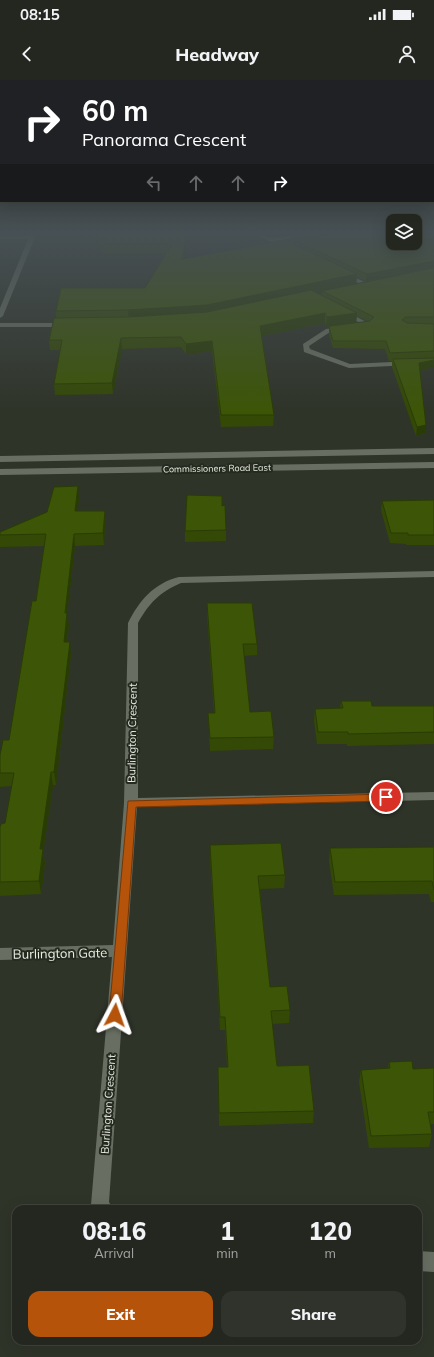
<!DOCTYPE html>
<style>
:root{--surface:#23271f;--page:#2f332c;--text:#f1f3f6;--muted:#a3a5a4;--line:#40443d;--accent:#b45309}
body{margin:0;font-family:Mulish,sans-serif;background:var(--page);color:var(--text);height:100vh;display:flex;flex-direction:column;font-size:15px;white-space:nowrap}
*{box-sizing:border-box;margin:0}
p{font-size:13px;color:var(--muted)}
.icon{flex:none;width:22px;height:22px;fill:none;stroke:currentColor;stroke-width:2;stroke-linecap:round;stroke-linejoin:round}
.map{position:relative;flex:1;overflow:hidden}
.drawer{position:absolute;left:12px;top:1125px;width:410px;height:140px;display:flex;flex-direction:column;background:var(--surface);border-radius:12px;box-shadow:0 4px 16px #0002,0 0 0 1px var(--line)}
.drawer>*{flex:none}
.top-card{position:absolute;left:0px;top:0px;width:434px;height:122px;box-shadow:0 4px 16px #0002,0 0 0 1px var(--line);background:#202124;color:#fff;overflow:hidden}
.fabs{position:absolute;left:386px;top:134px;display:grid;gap:8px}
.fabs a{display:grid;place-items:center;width:36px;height:36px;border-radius:8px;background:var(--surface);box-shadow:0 4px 16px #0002,0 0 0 1px var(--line);font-size:20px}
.pin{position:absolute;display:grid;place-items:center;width:34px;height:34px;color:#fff;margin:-17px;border:2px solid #fff;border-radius:50%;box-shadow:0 1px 4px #0007}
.me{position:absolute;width:44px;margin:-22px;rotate:4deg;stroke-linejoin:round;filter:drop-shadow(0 0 3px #0008)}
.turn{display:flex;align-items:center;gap:14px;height:84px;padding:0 16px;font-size:18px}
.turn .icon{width:52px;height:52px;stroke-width:2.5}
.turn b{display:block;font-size:28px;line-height:34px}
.lanes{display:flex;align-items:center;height:38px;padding:0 16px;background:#0003;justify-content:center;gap:20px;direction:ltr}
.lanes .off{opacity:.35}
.eta{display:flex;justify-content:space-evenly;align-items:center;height:68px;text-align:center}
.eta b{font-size:24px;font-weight:800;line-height:28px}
.action{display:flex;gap:8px;margin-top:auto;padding:8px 16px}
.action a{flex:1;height:46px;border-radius:12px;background:var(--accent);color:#fff;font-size:16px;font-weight:800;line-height:46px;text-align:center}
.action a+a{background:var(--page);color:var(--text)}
.status{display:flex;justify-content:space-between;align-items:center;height:28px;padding:0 20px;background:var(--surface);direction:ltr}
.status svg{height:11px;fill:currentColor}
header{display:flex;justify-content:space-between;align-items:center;height:52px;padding:0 16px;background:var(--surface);font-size:18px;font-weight:800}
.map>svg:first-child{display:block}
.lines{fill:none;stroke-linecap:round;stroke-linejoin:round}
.minor{fill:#686e61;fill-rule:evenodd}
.tertiary{fill:#686e61;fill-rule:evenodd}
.secondary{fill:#686e61;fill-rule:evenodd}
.wall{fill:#344906;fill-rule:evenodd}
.shaded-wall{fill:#2a3c05}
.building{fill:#3c5507;stroke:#2a3c05}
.route{fill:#b45309;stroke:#753606}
.labels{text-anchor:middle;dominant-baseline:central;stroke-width:4;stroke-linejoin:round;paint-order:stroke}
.far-street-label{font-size:9px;fill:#eaeee6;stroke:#252a1f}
.street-label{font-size:11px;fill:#eaeee6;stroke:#252a1f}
.near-street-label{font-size:13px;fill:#eaeee6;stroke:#252a1f}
</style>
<div class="status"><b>08:15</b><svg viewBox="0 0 49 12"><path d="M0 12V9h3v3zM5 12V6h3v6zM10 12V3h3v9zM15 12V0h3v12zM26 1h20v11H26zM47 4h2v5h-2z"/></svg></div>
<header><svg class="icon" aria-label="back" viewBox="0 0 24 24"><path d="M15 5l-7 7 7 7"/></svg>Headway<svg class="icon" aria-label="person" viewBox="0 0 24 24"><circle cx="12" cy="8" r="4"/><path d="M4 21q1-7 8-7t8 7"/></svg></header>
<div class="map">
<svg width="434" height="1277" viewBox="0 0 434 1277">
<rect width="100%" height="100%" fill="#2f3429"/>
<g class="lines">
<g class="minor">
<path d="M251,152C259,152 265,158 273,158C288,158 302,152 318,152L277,161L292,168L290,171Z"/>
<path d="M0,155H32L35,157L32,159H0Z"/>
<path d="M343,192L367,203L368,204L363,205L341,195L340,194Z"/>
<path d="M342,229L372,245L369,247L330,252L309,266L310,269L350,284L434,280V284L349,288L304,272L303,264L326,249L362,244L340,232L339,231Z"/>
<path d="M434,491V497L181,503C160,512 149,523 138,543V718L434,712V720L137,727L109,1122L113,1129H92L91,1125L112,877L0,880V868L113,865L124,723L128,543C139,521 154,503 179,497Z"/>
<path d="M418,1171L434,1172V1192L418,1191Z"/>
</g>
<path class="tertiary" d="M0,243H68L71,245L68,247H0Z"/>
<g class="secondary">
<path d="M31,152H37L3,236L0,238V228Z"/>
<path d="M434,368V374L0,382V376Z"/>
<path d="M434,382V388L0,395V389Z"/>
</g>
</g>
<g class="wall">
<path d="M81,152H188L184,179L296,166V161L313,157L308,155V152H434V287L419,291L425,353L416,356L392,287V281H389L385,269L333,268L329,255V247H326L325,243L261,256L274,335L273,346L221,347L212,271L186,274L181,267L122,269L113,314L55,315L54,304L60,270H50L49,260L56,238V231L145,208L166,173H104ZM357,197L366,201L356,204ZM322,211L321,215L315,212ZM357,236L367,241L356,243Z"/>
<path d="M79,418L77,431H105V442L104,465L75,466L67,534L69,545L67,562L71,574L56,705H53L43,773L45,783L41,814L0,816V747L5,743L12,706L0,707V675L9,660L36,521L44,466L0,467V452Z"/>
<path d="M434,420V465H407L406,464L390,463L381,430L382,421Z"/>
<path d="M222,426L226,450V461L185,462V451Z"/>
<path d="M207,523L257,564V575L244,576L250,632L274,657L273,669L210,671L208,633H214L207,535Z"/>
<path d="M341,621L372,626H434V664L347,666V664H317L314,641L315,629L340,628Z"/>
<path d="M210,765L285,795L284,808L260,809L270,907L290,930L289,943L272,944L277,986L314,1031L313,1043L219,1046L218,987H227L225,950H220L210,778Z"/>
<path d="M434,767V822H431L429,814L334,815L329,781L330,768Z"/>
<path d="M389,982L413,989L434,988V1044H430L432,1054L429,1067L369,1068L359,1002L361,990L388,989Z"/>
</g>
<g class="shaded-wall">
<path d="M187,152H188L183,188L182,179Z"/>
<path d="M434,181V188L366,201L367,194Z"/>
<path d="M357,194L356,204L207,235L129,240L128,230Z"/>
<path d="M325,233V243L259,256L260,246Z"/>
<path d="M357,233L356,243L326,247L327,237Z"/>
<path d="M121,258L122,269L113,314L112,303Z"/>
<path d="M212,261V271L186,274V264Z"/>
<path d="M434,280V287L418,291L419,283Z"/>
<path d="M426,345L425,353L416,356L417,347Z"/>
<path d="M78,406L79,418L76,443L75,431Z"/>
<path d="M105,431V442L104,465L103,453Z"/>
<path d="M74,454L75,466L67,534L69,545L65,574L64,562L65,533Z"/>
<path d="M70,562L71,574L56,705L54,692Z"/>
<path d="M51,692L53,705L43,773L45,783L41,814L39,801L40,769Z"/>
</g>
<g class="building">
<path d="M90,152H187L182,179L285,160L357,194L207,225L128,230L56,231L61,208H145L172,164H104Z"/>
<path d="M316,152H393V163H415V152H434V181L367,194L296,161L324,155Z"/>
<path d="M434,188V237H405L402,240L407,243L434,244V271L390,273L386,261H333L329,247L331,246L370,241L374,237L322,211Z"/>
<path d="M311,210L357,233L327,237L325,233L260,246L274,335H221L212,261L186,264L181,257L121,258L112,303L54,304L62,260H49L54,238L129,237L207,232Z"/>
<path d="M434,278V280L419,283L426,345L417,347L393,279Z"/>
<path d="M78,406L75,431H105L103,453L74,454L65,533H67L64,562H70L54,692H51L40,769H43L39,801L0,802V747L1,744L5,743L14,693H0V675L3,660H9L32,521H36L46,454L0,455V452L47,432L54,407Z"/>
<path d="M187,415L222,416V426L225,425L226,450L185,451Z"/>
<path d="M434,420V455H408V453H391L382,421Z"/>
<path d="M207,523H252L257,564H243L250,632L271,631L274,657L210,658L208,633H215Z"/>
<path d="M341,621H371L372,626H434V652L348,654V652H318L315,629L343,628Z"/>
<path d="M281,763L285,795L258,796L270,907L287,906L290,930L271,931L277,986L309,985L314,1031L219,1033L218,987H228L225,937H220L210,765Z"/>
<path d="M434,767V810L432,801L335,802L330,768Z"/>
<path d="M412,981L413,989L434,988V1032H428L432,1054L371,1056L361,990L390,988L389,982Z"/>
</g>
<linearGradient id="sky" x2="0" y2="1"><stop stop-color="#1a1d17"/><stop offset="0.46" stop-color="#475054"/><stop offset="1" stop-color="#475054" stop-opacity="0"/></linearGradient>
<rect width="434" height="331" fill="url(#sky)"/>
<path class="route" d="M386,714L391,717L386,721L136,727L121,935L119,938L115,940L110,938L109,935L128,721Z"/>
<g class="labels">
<g class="far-street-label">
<text transform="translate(217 388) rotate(-1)">Commissioners Road East</text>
</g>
<g class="street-label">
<text transform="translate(132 653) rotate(-89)">Burlington Crescent</text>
<text transform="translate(108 1024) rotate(-86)">Burlington Crescent</text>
</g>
<g class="near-street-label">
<text transform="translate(60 873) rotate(-1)">Burlington Gate</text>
</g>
</g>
</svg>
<div class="fabs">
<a><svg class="icon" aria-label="layers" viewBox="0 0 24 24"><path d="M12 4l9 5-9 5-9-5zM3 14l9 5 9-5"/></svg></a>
</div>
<div class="pin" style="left:386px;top:717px;background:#d93025"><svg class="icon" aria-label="arrive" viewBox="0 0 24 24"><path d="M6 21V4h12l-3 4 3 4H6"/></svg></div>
<svg class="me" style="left:115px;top:935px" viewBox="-20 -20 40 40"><path d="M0-17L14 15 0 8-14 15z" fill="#b45309" stroke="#fff" stroke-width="4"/></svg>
<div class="top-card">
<div class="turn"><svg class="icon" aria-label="right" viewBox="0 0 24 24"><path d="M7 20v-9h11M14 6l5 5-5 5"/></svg><div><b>60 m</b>Panorama Crescent</div></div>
<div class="lanes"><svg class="icon off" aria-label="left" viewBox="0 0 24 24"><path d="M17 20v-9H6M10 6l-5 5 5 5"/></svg><svg class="icon off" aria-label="ahead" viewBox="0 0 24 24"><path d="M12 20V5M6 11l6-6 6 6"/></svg><svg class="icon off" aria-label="ahead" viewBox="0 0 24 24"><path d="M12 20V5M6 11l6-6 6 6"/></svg><svg class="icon" aria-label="right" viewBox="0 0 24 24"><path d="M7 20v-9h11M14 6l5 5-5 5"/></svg></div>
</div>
<section class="drawer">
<div class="eta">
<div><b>08:16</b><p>Arrival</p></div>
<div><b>1</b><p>min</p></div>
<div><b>120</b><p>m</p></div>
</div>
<div class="action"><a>Exit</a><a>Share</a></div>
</section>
</div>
